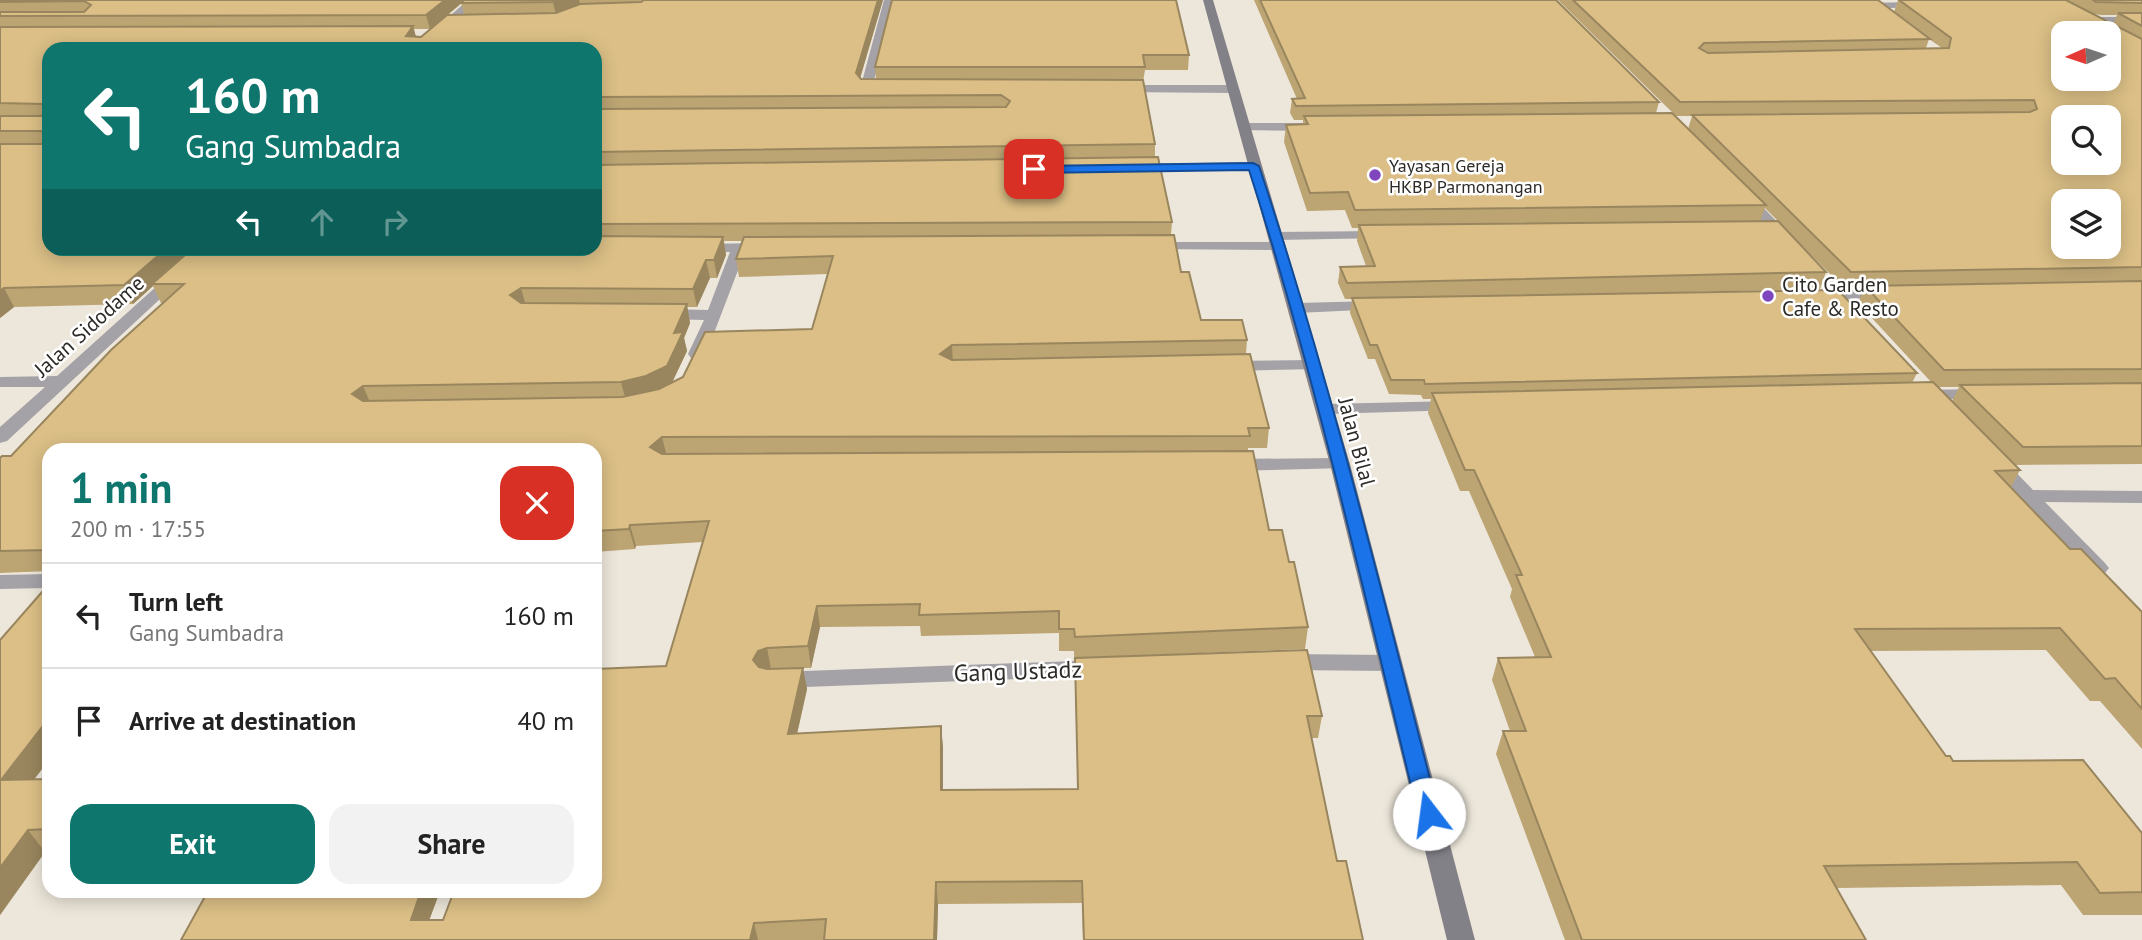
<!DOCTYPE html>
<meta charset="utf-8">
<style>
:root{--surface:#fff;--page:#f2f2f2;--text:#222;--muted:#767676;--line:#e0e0e0;--accent:#0f766e}
body{margin:0;font-family:"PT Sans",sans-serif;background:var(--page);color:var(--text);height:100vh;display:flex;flex-direction:column;font-size:26px;white-space:nowrap}
*{box-sizing:border-box;margin:0}
p{font-size:23px;color:var(--muted)}
.icon{flex:none;width:38px;height:38px;fill:none;stroke:currentColor;stroke-width:2;stroke-linecap:round;stroke-linejoin:round}
.map{position:relative;flex:1;overflow:hidden}
.details{position:absolute;left:42px;top:443px;width:560px;height:455px;display:flex;flex-direction:column;background:var(--surface);border-radius:21px;box-shadow:0 4px 18px #0003}
.details>*{flex:none}
.hud{position:absolute;left:42px;top:42px;width:560px;height:214px;border-radius:21px;box-shadow:0 4px 18px #0003;background:#0f766e;color:#fff;overflow:hidden}
.needle{width:46px;rotate:267deg}
.fabs{position:absolute;left:2051px;top:21px;display:grid;gap:14px}
.fabs a{display:grid;place-items:center;width:70px;height:70px;border-radius:14px;background:var(--surface);box-shadow:0 4px 18px #0003;font-size:35px}
.pin{position:absolute;display:grid;place-items:center;width:60px;height:60px;color:#fff;margin:-30px;border-radius:14px;box-shadow:0 4px 10px #0006}
.me{position:absolute;width:77px;margin:-38px;rotate:345deg;stroke-linejoin:round;filter:drop-shadow(0 0 5px #0008)}
.turn{display:flex;align-items:center;gap:24px;height:147px;padding:0 28px;font-size:32px}
.turn .icon{width:91px;height:91px;stroke-width:2.5}
.turn b{display:block;font-size:49px;line-height:60px}
.lanes{display:flex;align-items:center;height:66px;padding:0 28px;background:#0003;justify-content:center;gap:35px;direction:ltr}
.lanes .off{opacity:.35}
.round{display:grid;place-items:center;flex:none;width:74px;height:74px;border-radius:21px;background:var(--page)}
.overview{display:flex;align-items:center;justify-content:space-between;height:119px;padding:0 28px}
h1{font-size:42px;font-weight:700;line-height:52px;color:var(--accent)}
.cta{display:flex;gap:14px;margin-top:auto;padding:14px 28px}
.cta a{flex:1;height:80px;border-radius:21px;background:var(--accent);color:#fff;font-size:28px;font-weight:700;line-height:80px;text-align:center}
.cta a+a{background:var(--page);color:var(--text)}
ul{padding:0;list-style:none}
li{display:flex;align-items:center;gap:21px;height:105px;padding:0 28px;border-top:2px solid var(--line)}
li div{flex:1}
li b{display:block;font-size:26px}
li em{font-style:normal}
.map>svg:first-child{display:block}
.lines{fill:none;stroke-linecap:round;stroke-linejoin:round}
.minor{fill:#a4a2a7;fill-rule:evenodd}
.secondary{fill:#838188;fill-rule:evenodd}
.wall{fill:#bca473;fill-rule:evenodd}
.shaded-wall{fill:#99865e}
.building{fill:#dbbf86;stroke:#99865e;stroke-width:2;fill-rule:evenodd}
.route{fill:#1a73e8;stroke:#114b97;stroke-width:2}
.poi-dot{fill:#7f46bd;stroke:#fff;stroke-width:2.5}
.labels{text-anchor:middle;dominant-baseline:central;stroke-width:5;stroke-linejoin:round;paint-order:stroke}
.far-poi-label{font-size:18px;fill:#2d2b27;stroke:#fff;text-anchor:start}
.poi-label{font-size:21px;fill:#2d2b27;stroke:#fff;text-anchor:start}
.street-label{font-size:21px;fill:#2d2b27;stroke:#fff}
.near-street-label{font-size:24px;fill:#2d2b27;stroke:#fff}
</style>
<div class="map">
<svg width="2142" height="940" viewBox="0 0 2142 940">
<rect width="100%" height="100%" fill="#ede7db"/>
<g class="lines">
<g class="minor">
<path d="M468,0H479L425,49H412Z"/>
<path d="M884,0H894L873,85H882L888,89C882,95 866,95 860,89Z"/>
<path d="M1920,2L1924,3V7L1859,9L1854,6L1859,3Z"/>
<path d="M2089,17H2142V23L2085,22V18Z"/>
<path d="M1119,85H1233L1239,89L1233,93L1115,92L1113,89Z"/>
<path d="M1244,123H1310L1316,127L1310,131L1240,130V124Z"/>
<path d="M1253,162L1260,166L1258,169L1135,172L1128,168L1135,164Z"/>
<path d="M1745,193L1750,194L1792,237L1794,240L1792,243H1782L1740,200L1738,197Z"/>
<path d="M1382,231L1387,232L1389,235L1387,238L1276,240L1269,236L1276,232Z"/>
<path d="M1153,242H1279L1286,246L1279,250L1148,249L1146,246Z"/>
<path d="M765,243L770,244L772,247L770,250L745,252L706,354L703,358H691L688,354L704,320L663,319L655,314L663,309L708,310L730,252H701L694,248L701,244Z"/>
<path d="M199,248H215L7,441L0,443V427L45,387H0V377L57,376Z"/>
<path d="M1887,289L1893,291L1895,294L1893,297L1819,300L1811,295L1819,290Z"/>
<path d="M1376,301L1384,306L1382,309L1297,313L1289,308L1297,303Z"/>
<path d="M1312,360L1321,365L1318,369L1229,371L1220,366L1229,361Z"/>
<path d="M1980,389L1986,390L1989,394L1986,398L1919,400L1910,395L1919,390Z"/>
<path d="M1455,401L1461,402L1464,406L1461,410L1325,414L1316,409L1325,404Z"/>
<path d="M1340,458L1347,460L1350,464L1347,468L1229,471L1219,465L1229,459Z"/>
<path d="M1997,458L2004,460L2033,490L2142,491V503L2045,502L2105,563L2109,568L2105,573H2091L1990,468L1987,464L1990,460Z"/>
<path d="M49,574V588L0,589V575Z"/>
<path d="M1286,654L1390,655L1398,657L1401,663L1398,669L1390,671L1286,670L1278,668L1275,662L1278,656Z"/>
<path d="M1102,660L1110,662L1114,668L1110,674L1102,676L778,688L770,686L766,680L770,674L778,672Z"/>
</g>
<path class="secondary" d="M1203,0H1213L1350,464L1475,940H1447L1330,464Z"/>
</g>
<g class="wall">
<path d="M0,0H883L860,79H876L875,67L892,0L1189,55L1188,70H1145L1143,82L1155,144V157L1172,222L1171,235L1181,272L1201,320L1247,340L1246,354L1269,428L1267,448H1248V451L1269,530L1289,562L1308,627L1305,649L1125,656L1322,716L1318,738H1311L1337,861L1363,940H1083L1082,903L938,904L937,940H181L440,891L429,920H443L666,666L703,542L636,546L635,549L595,552V450H49V571L0,573V458L11,456L163,303H161L153,286L133,304L14,307L0,318ZM461,3L464,14L448,15L462,3ZM414,29H430L421,37H416ZM595,49V248H49ZM724,241H742L736,259L739,277L828,274L812,329L672,382L687,351L684,338L690,323L687,307H697L710,278H717L726,255ZM920,626L921,636L1059,633V651H1074L1078,789L943,790V748L941,726L797,734L807,689L803,668H811L820,627Z"/>
<path d="M1254,0H1556L1659,102L1656,113L1688,129L1692,116H1676L1558,0H1878L1894,12L1898,0H2142V464L2015,465L2020,470L2011,487L2070,549L2142,612V749L2100,701H2090L2046,650L1871,651L1946,756L1953,761L2142,833V915H2083L2061,885L1837,888L1866,940H1565L1496,754L1503,731H1510L1492,680L1498,658L1535,657L1510,597L1512,589L1469,491H1460L1428,413L1431,399H1423L1421,395L1389,394L1375,359H1368L1350,313L1352,299H1345L1338,283L1340,267L1366,266L1357,241L1358,228H1352L1345,210L1307,211L1284,142L1286,125H1303V120H1294L1290,113L1292,99H1297ZM2095,14L2101,15H2117L2113,24ZM1929,39L1942,48H1926ZM1765,208L1778,221H1760ZM1782,226L1844,288H1864L1858,303L1932,383H1912L1917,373L1503,296L1820,289L1826,272ZM1938,387H1959L1952,401Z"/>
<path d="M0,640L34,779H49V851L45,852L0,915Z"/>
</g>
<g class="shaded-wall">
<path d="M445,0H465L430,29L426,15Z"/>
<path d="M558,0H579L581,6L556,15L553,2Z"/>
<path d="M878,0H883L857,88L856,73Z"/>
<path d="M413,26L417,41L406,36Z"/>
<path d="M723,237L726,255L717,278L714,260Z"/>
<path d="M167,248H195L152,284L153,286L133,304L124,285Z"/>
<path d="M706,260L710,278L697,307L693,289Z"/>
<path d="M4,288L14,307L0,318V291Z"/>
<path d="M521,288L526,306L510,295Z"/>
<path d="M687,304L690,323L684,338L687,351L671,385L626,401L621,382L674,333Z"/>
<path d="M952,345L953,364L940,354Z"/>
<path d="M363,386L371,405L352,394Z"/>
<path d="M662,437L667,457L650,447Z"/>
<path d="M630,525L636,546L635,549L629,529Z"/>
<path d="M817,606L820,627L811,668L808,646Z"/>
<path d="M767,648L771,669L762,673L753,660L758,651Z"/>
<path d="M803,668L807,689L792,756L788,734Z"/>
<path d="M49,718V760L17,802L1,780Z"/>
<path d="M941,726L943,748V812L941,790Z"/>
<path d="M28,830L45,852L0,915V868Z"/>
<path d="M936,882L938,904L937,940H934Z"/>
<path d="M421,891H440L422,940L411,920Z"/>
<path d="M754,923L758,940H750Z"/>
</g>
<g class="building">
<path d="M0,0H445L426,15L0,16V12H84L91,5L84,1L0,2Z"/>
<path d="M464,0H558L553,2L461,3Z"/>
<path d="M644,0H878L856,73L861,79L1143,80L1155,144L595,152V109L1006,107L1010,101L1001,95L595,97V49H49V248H167L124,285L4,288L0,291V144H43L44,134L41,131H0V116H41L44,113L43,104L0,103V27L413,26L406,36L421,37L447,15L556,13L580,4L641,2Z"/>
<path d="M892,0H1176L1189,55H1143L1145,67H875Z"/>
<path d="M1260,0H1556L1659,102L1296,106L1292,99L1305,98Z"/>
<path d="M1573,0H1878L1930,39L1704,43L1699,48L1708,53L1949,48L1951,38L1899,0H2066L2142,39V267L1851,272L1692,115L2030,112L2037,109L2034,100L1680,102ZM2063,33H2109V79H2063ZM2063,117H2109V163H2063ZM2063,201H2109V247H2063Z"/>
<path d="M2093,0H2142V3L2096,2Z"/>
<path d="M2118,13H2142V26Z"/>
<path d="M1672,113L1766,205L1355,210L1348,192L1310,193L1286,125L1308,124L1304,116Z"/>
<path d="M1158,157L1172,222L595,224V165Z"/>
<path d="M1778,221L1826,272L1347,283L1340,267L1375,266L1359,225Z"/>
<path d="M1174,235L1181,272H1189L1201,320H1242L1247,340L952,345L940,354L952,360L1250,354L1269,428H1248L1250,436L662,437L650,447L662,454L1253,451L1269,530H1282L1289,562H1294L1308,627L1075,637L1074,629H1059V611L919,615L920,604L817,606L808,646L767,648L758,651L753,660L759,667L767,669L803,668L788,734L941,726V790L1078,789L1075,658L1307,650L1322,716H1307L1337,861H1346L1363,940H1084L1082,881L936,882L934,940H824L826,919L754,923L750,940H181L208,891H421L411,920H443L454,891H595V669L666,666L709,521L630,525L629,529L595,531V450H572L574,444L381,450H49V550L0,551V458L2,456H11L111,350L184,284H152L193,248H595V236L723,237L714,260H706L693,289L521,288L510,295L521,303L687,304L674,333L683,332L667,366L646,376L621,382L363,386L352,394L363,401L622,397L659,389L683,377L705,332L812,329L833,256L736,259L744,237Z"/>
<path d="M2142,281V369L1944,370L1865,286Z"/>
<path d="M1838,290L1917,373L1425,384L1424,380H1391L1377,345H1370L1352,298Z"/>
<path d="M1933,382L2020,470L1995,471L2070,549H2081L2142,612V709L2115,678L2105,679L2060,628L1855,629L1946,756H1950L1953,761L2083,760L2142,833V892L2100,893L2077,862L1824,866L1866,940H1582L1503,731H1526L1498,658L1551,657L1516,575H1522L1474,470H1465L1432,393Z"/>
<path d="M2142,383V446L2023,447L1960,385Z"/>
<path d="M49,584V718L1,780L49,779V829L28,830L0,868V640Z"/>
</g>
<path class="route" d="M1253,163L1259,166C1330,379 1383,597 1439,814L1436,820L1429,823L1421,820L1418,814C1365,599 1317,381 1249,170L1034,173L1028,169L1034,166Z"/>
<g class="poi-dot">
<circle cx="1375" cy="175" r="7"/>
<circle cx="1768" cy="296" r="7"/>
</g>
<g class="labels">
<g class="far-poi-label">
<text x="1389" y="165">Yayasan Gereja<tspan x="1389" dy="21">HKBP Parmonangan</tspan></text>
</g>
<g class="poi-label">
<text x="1782" y="284">Cito Garden<tspan x="1782" dy="24">Cafe &amp; Resto</tspan></text>
</g>
<g class="street-label">
<text transform="translate(89 326) rotate(-42)">Jalan Sidodame</text>
<text transform="translate(1357 442) rotate(75)">Jalan Bilal</text>
</g>
<g class="near-street-label">
<text transform="translate(1018 671) rotate(-2)">Gang Ustadz</text>
</g>
</g>
</svg>
<div class="fabs">
<a><svg class="needle" viewBox="-14 -14 28 28"><path d="M0-13l5 13h-10z" fill="#e53935"/><path d="M0 13l5-13h-10z" fill="#767676"/></svg></a>
<a><svg class="icon" aria-label="search" viewBox="0 0 24 24"><circle cx="10" cy="10" r="6"/><path d="M15 15l6 6"/></svg></a>
<a><svg class="icon" aria-label="layers" viewBox="0 0 24 24"><path d="M12 4l9 5-9 5-9-5zM3 14l9 5 9-5"/></svg></a>
</div>
<div class="pin" style="left:1034px;top:169px;background:#d93025"><svg class="icon" aria-label="arrive" viewBox="0 0 24 24"><path d="M6 21V4h12l-3 4 3 4H6"/></svg></div>
<svg class="me" style="left:1429px;top:814px" viewBox="-20 -20 40 40"><circle r="19" fill="#fff"/><path d="M0-13L10 11 0 6-10 11z" fill="#1a73e8"/></svg>
<div class="hud">
<div class="turn"><svg class="icon" aria-label="left" viewBox="0 0 24 24"><path d="M17 20v-9H6M10 6l-5 5 5 5"/></svg><div><b>160 m</b>Gang Sumbadra</div></div>
<div class="lanes"><svg class="icon" aria-label="left" viewBox="0 0 24 24"><path d="M17 20v-9H6M10 6l-5 5 5 5"/></svg><svg class="icon off" aria-label="ahead" viewBox="0 0 24 24"><path d="M12 20V5M6 11l6-6 6 6"/></svg><svg class="icon off" aria-label="right" viewBox="0 0 24 24"><path d="M7 20v-9h11M14 6l5 5-5 5"/></svg></div>
</div>
<section class="details">
<div class="overview"><div><h1>1 min</h1><p>200 m · 17:55</p></div><a class="round" style="background:#d93025;color:#fff"><svg class="icon" aria-label="close" viewBox="0 0 24 24"><path d="M6 6l12 12M18 6L6 18"/></svg></a></div>
<ul>
<li><svg class="icon" aria-label="left" viewBox="0 0 24 24"><path d="M17 20v-9H6M10 6l-5 5 5 5"/></svg><div><b>Turn left</b><p>Gang Sumbadra</p></div><em>160 m</em></li>
<li><svg class="icon" aria-label="arrive" viewBox="0 0 24 24"><path d="M6 21V4h12l-3 4 3 4H6"/></svg><div><b>Arrive at destination</b></div><em>40 m</em></li>
</ul>
<div class="cta"><a>Exit</a><a>Share</a></div>
</section>
</div>
